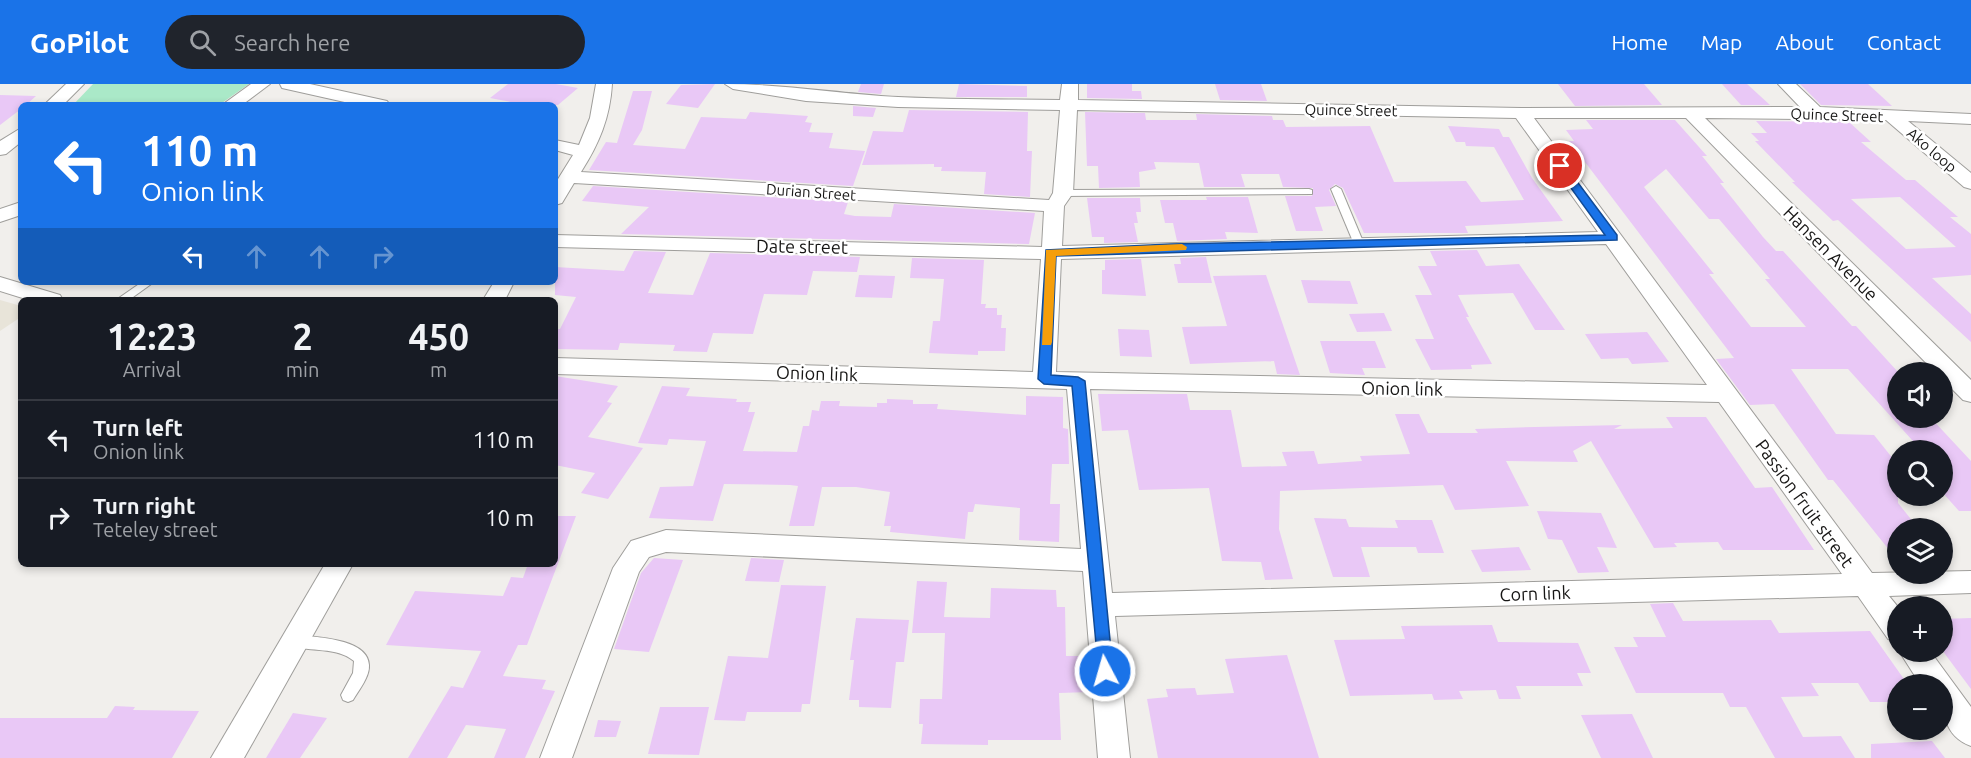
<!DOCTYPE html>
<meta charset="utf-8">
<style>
:root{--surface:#171b24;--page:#20242c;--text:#f1f3f6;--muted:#9ea1a6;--line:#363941;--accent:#1a73e8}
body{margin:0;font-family:Ubuntu,sans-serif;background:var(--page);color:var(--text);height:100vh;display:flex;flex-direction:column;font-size:22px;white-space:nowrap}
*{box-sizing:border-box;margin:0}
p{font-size:20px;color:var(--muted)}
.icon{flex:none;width:33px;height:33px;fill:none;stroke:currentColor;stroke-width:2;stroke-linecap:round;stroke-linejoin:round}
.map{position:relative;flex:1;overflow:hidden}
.drawer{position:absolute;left:18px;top:213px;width:540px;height:270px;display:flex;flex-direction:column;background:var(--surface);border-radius:9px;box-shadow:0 3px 9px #0003}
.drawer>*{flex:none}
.hud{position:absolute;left:18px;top:18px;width:540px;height:183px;border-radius:9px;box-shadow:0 3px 9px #0003;background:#1a73e8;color:#fff;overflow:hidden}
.buttons{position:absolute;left:1887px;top:278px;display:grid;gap:12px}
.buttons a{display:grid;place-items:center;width:66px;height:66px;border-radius:50%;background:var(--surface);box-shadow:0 3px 9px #0003;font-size:30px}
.pin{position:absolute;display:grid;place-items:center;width:51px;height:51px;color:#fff;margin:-26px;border:3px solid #fff;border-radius:50%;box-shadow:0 2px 6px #0007}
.me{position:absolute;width:66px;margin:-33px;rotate:354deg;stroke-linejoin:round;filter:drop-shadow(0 0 4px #0008)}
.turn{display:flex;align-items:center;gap:21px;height:126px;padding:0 24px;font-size:27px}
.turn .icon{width:78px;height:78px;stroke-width:2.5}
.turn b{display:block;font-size:42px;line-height:51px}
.lanes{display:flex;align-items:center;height:57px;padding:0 24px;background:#0003;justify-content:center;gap:30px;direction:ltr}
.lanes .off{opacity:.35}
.eta{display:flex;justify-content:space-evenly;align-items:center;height:102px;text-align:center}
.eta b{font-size:36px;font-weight:600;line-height:42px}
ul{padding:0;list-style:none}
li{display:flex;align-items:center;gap:18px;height:78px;padding:0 24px;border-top:2px solid var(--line)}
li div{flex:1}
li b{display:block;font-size:22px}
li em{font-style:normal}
header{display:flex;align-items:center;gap:36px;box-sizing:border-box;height:84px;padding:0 30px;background:var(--accent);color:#fff}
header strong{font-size:28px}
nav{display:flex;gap:33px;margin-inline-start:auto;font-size:21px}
.search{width:420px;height:54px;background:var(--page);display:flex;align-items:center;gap:15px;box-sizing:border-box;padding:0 21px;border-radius:33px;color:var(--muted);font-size:22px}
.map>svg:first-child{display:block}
.built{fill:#e8e4d9}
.green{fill:#aae9c8}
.building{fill:#e9c8f6;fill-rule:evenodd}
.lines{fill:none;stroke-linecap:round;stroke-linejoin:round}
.lane-casing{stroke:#9f9e9b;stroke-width:2}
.street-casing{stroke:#9f9e9b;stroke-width:2}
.lane{fill:#fff;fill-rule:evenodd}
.street{fill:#fff;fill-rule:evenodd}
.route{fill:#1a73e8;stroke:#114b97;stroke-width:1.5}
.slow{fill:#f59e0b}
.labels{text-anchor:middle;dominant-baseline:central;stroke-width:5;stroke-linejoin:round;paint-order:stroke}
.far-street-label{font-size:15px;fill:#171615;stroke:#fff}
.street-label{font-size:18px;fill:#171615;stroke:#fff}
</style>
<header>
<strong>GoPilot</strong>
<div class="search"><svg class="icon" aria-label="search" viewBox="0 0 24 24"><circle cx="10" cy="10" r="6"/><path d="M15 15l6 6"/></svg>Search here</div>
<nav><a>Home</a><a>Map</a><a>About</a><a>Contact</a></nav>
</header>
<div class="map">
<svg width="1971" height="674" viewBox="0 0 1971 674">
<rect width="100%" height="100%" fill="#f1efec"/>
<path class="built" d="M0,216L21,222V233L0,247Z"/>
<path class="green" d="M93,0H249L219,21H73Z"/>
<g class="building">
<path d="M508,0H556L578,4L558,21H527L490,14Z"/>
<path d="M715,0L698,24L666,20L681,1Z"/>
<path d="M861,0H884L881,10L858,8Z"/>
<path d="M959,0L1027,2V13H956Z"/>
<path d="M1087,0H1132V7H1141L1142,15L1087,14Z"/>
<path d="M1215,0H1261L1267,17L1220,16Z"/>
<path d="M1558,0H1644L1662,21L1575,22Z"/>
<path d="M1722,0H1747L1770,21H1741Z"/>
<path d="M1800,0H1868L1892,22L1821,21Z"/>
<path d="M633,7H652L642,46L633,61L685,65L701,33L746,35L750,28L808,32L805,38L812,39L809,48L833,49L829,64L865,67L853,102L589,86L606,58L617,59Z"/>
<path d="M0,11L36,12L26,21H21V25L0,41Z"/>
<path d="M853,22L876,24L873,33L853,32Z"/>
<path d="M909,26L1028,28L1027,67H1032L1030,113L984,110L986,88L941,87L942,83H934V80L862,81L873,47L903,48Z"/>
<path d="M1085,28L1145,29L1146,36H1197L1196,30L1272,32L1273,36H1283L1286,43L1370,42L1394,98L1466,97L1481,118L1524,116L1494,63L1466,62L1465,58H1456L1448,42L1499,45L1503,53H1509L1532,94L1563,137L1465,142L1468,149H1364L1343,104L1335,100L1329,106L1336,122L1315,123L1323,147H1296L1285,112H1312L1313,104L1283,103L1279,90H1241L1245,103H1204L1199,79L1154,78L1156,85L1139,88L1140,103L1099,104L1098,82H1087Z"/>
<path d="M1586,36H1675L1707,72H1702L1724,99H1720L1763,153L1776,167H1783L1852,242H1856L1898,288V333H1930L1971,377V427H1959L1942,408V366H1921L1848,285H1791L1836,350L1874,351L1898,381V419L1918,444H1898V477L1833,396H1828L1774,320L1750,321L1716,275L1734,274L1569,57H1574L1566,46L1593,45ZM1666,85L1709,135H1719L1770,195H1765L1806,243H1751L1709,190H1714L1644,103Z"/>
<path d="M1756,37L1849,38L1871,58H1861L1906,96H1915L1958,133H1950L1971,150V191L1932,194L1971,230V258L1838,136L1833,137L1792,98H1795L1755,57H1759L1751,49H1767ZM1900,113L1956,163L1906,165L1851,115Z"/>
<path d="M593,102L848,118L844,130L855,132L891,133L894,120L1035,129L1029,160L621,150L649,123L582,117Z"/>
<path d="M1206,113H1248L1258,149L1225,148L1227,155L1177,157L1173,139H1165L1160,116H1207Z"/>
<path d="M1087,114H1140L1141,128H1136L1138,139H1134L1138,158L1104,159V153H1092Z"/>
<path d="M1477,166L1486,182L1519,180L1565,246H1535L1513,209L1458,211L1469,233H1466L1492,280L1471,281L1472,285L1431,286L1415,255H1434L1415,211H1432L1418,182H1437L1430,167Z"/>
<path d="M634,167L666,168L648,209L693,211L710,169L860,173L857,188L813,187L807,211L764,210L753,250L713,249L707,268L673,267L675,261L620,259L618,266L555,265V245H560L576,213L555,211V183L624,187Z"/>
<path d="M1206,173L1212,199H1178L1174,180H1181L1180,174Z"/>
<path d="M912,174L984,176L981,220H986L985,224H997V231H1002L1001,244H1006L1005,267H978V271L929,269L933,237H940L944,195L910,194Z"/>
<path d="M1141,175L1146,212L1102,210V186H1105V176Z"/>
<path d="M859,191L895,192L892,214L855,213Z"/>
<path d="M1266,191L1300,291L1277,290L1274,277L1190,280L1182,243L1227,242L1213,192Z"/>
<path d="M1301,196L1350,197L1358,220L1308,219Z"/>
<path d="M1384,229L1392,247L1357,248L1349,230Z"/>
<path d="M1118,245L1149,246L1152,273L1120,272Z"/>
<path d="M1647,248L1669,278L1632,280L1628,274L1601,275L1585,250Z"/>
<path d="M1320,257H1375L1386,284H1362L1365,291L1330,289Z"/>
<path d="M555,292L618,302L607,318L612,319L588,353L643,364L608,415L581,409L595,389L555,381Z"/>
<path d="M662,302L690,304L686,312L737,315L736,318H751L748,328H755L743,367L797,368L803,342H809L812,326L819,327L821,317H840L839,322L877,323V319H887V315L913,316V320H938L937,325L1026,331V312L1063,313V344L1068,345L1069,380H1052L1050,420H1060L1059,458L1019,456L1020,424L975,420L973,428H968L965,455L890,448L891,442H884L890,408L856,403H822L814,442H789L798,402L790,401L724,400L713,437L649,434L660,403L693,402L706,357L669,355L667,361L638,359Z"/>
<path d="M1098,310H1187L1190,326H1231L1242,383L1287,382L1282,368L1314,367L1318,380L1362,377L1360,372L1410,370L1395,330H1419L1428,349H1478L1475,345L1535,343L1622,341L1614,345L1673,344L1666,333H1706L1755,404L1772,403L1814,466H1723L1718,458L1674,459L1677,463L1654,464L1591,357L1573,367L1578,378L1506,377L1529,422L1455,426L1443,401L1280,407L1279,445L1293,495L1265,496L1261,478L1222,477L1209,404L1139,406L1128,346L1102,347Z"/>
<path d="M1537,427L1601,429L1617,464L1597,463L1609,488L1578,489L1562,456L1548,455Z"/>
<path d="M555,432H576L527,561H518L503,592L546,596L542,605L555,607L525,674H494L506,645L466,641L447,674H408L451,602L463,604L481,567L386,561L415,507L503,512L511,493L523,494L528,480H555Z"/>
<path d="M1314,434L1346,435L1349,443L1398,444L1395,436H1432L1444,469H1418L1416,463H1361L1370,493H1333Z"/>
<path d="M1519,463L1531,486L1482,488L1471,466Z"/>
<path d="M654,474L683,476L649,568L614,565L641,489Z"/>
<path d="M751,474L784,476L779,498L745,497Z"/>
<path d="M917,497L947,498L944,533L990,534L991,504L1056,506L1057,523H1065L1066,572H1087L1090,608L1059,609L1061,656H988V661L921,660L923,640H919L920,615H942L945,549H912Z"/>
<path d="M781,501L826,502L810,620H802L801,628H747L745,637L714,636L728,572L768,574Z"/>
<path d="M1673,519L1683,537L1771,536L1779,549L1870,547L1906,598H1898V618H1870L1858,599H1811L1819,612L1781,613L1803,653L1841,652L1855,674H1775L1746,623H1730L1723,609H1636L1614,563H1638L1633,553H1666L1650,520Z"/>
<path d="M856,534L909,536L904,578H896L891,624L859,623V616H849L854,576H850Z"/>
<path d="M1971,534V605L1942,566V535Z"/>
<path d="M1492,541L1498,558L1578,559L1591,589H1577L1583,602H1516L1521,615H1499L1496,606L1459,607L1463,615L1434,616L1432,610L1350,612L1334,556L1405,555L1401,542Z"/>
<path d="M1287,571L1319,674H1158L1147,615L1168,613L1166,605L1195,604L1197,611L1234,609L1225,575Z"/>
<path d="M115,622L135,623L133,626L199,627L172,674H0V634H107Z"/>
<path d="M660,623H709L699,671L648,670Z"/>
<path d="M293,629L327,634L300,674H266Z"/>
<path d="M1632,630L1653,674H1601L1581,631Z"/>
<path d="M598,636L621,637L616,653H594Z"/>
<path d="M1932,657L1945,674H1871V660Z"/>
</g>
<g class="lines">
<defs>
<g id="lane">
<path d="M1336,102L1341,105L1364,160L1363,162L1359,163L1354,160L1331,105Z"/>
<path d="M1309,105L1312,106V110L1063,112L1058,109L1063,106Z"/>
<path d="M142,198H154L129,216H116Z"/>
<path d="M295,551C314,553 368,554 369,581C370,592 359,606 353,616L348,618L343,616L341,611L353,589L354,577C336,562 311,569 290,561L288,557L290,553Z"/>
</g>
<g id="street">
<path d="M66,0H84L63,21H44Z"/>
<path d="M251,0H270L242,21H222Z"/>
<path d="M280,0H310L387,17L390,21H358L282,4Z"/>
<path d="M596,0H612C610,34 599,60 581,88L1049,116L1053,109L1060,26L898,23L806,17L733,5L725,0C777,0 829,8 881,12C940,16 1001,15 1060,16L1062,0H1078V16L1521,24L1800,23L1778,0H1796L1820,23L1971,30V40L1908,37L1971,89V105L1964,103L1886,36L1705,34L1971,296V318L1963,316L1942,295V288H1935L1686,34H1534L1872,489L1971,487V509L1889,512L1898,523V558L1888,555L1858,512L1115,532L1130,674H1098L1083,487L666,468L649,473L639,488L572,674H540L613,484L631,457L666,446L1081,465L1067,305L555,290V274L1033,288L1041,175L555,163V151L1042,163L1044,127L574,99L562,119L555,121V100L573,71L555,66V56L579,61L590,34ZM1077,26L1516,34L1598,148L1062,162L1064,122L1073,109ZM1606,160L1707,301L1056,288L1061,175ZM1090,305L1719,318L1842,490L1112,509Z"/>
<path d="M21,44V58L6,70L0,71V57Z"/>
<path d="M21,118V131L0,138V125Z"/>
<path d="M0,193L60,211L63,216H29L0,207Z"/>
<path d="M494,198H514L505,216H483Z"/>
<path d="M325,480H353L244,674H211Z"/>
<path d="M1899,567H1930L1971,623V662C1943,652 1942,626 1942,600H1920Z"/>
</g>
</defs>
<use href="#lane" class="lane-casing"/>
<use href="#street" class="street-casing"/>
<use href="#lane" class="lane"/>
<use href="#street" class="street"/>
</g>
<path class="route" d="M1556,80H1564L1617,151V156L1056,172L1051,291L1078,293L1085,297L1113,587L1111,592L1105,594L1099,592L1072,302L1044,300L1038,295L1046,166L1171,160L1605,151L1555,82Z"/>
<path class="slow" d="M1182,160L1187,163L1186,166L1056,172L1052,258L1051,261H1042L1046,166Z"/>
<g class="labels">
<g class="far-street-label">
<text transform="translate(1351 26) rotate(1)">Quince Street</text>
<text transform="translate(1837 31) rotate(2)">Quince Street</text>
<text transform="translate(1932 66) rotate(40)">Ako loop</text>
<text transform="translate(811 108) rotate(4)">Durian Street</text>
</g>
<g class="street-label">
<text transform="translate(802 162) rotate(1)">Date street</text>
<text transform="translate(1831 169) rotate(45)">Hansen Avenue</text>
<text transform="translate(817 289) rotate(2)">Onion link</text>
<text transform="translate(1402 304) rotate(1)">Onion link</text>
<text transform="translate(1805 419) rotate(54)">Passion fruit street</text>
<text transform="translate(1535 509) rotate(-2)">Corn link</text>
</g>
</g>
</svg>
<div class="buttons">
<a><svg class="icon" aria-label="sound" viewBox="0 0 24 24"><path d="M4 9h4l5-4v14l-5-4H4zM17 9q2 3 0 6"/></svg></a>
<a><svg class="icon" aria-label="search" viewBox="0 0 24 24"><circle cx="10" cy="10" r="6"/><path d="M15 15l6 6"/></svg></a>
<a><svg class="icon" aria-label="layers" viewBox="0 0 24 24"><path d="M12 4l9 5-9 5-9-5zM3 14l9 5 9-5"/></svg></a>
<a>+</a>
<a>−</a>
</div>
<div class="pin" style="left:1560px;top:82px;background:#d93025"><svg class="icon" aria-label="arrive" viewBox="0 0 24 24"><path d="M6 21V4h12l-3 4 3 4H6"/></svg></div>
<svg class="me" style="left:1105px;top:587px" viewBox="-20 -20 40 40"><circle r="17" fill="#1a73e8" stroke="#fff" stroke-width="3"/><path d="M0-11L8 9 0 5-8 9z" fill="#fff"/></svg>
<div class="hud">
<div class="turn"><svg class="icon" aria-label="left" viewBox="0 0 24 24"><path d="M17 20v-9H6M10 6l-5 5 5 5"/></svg><div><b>110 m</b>Onion link</div></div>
<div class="lanes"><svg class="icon" aria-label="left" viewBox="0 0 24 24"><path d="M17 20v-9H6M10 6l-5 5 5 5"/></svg><svg class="icon off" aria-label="ahead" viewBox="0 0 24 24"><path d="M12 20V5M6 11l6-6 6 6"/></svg><svg class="icon off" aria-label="ahead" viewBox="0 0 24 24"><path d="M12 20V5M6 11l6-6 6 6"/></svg><svg class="icon off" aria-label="right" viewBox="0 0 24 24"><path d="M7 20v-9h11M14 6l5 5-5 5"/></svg></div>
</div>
<section class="drawer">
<div class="eta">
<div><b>12:23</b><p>Arrival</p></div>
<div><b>2</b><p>min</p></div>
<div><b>450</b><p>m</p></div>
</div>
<ul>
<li><svg class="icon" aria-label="left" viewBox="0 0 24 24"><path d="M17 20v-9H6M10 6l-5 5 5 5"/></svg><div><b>Turn left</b><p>Onion link</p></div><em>110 m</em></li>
<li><svg class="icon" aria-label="right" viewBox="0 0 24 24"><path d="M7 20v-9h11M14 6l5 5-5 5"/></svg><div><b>Turn right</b><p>Teteley street</p></div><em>10 m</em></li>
</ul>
</section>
</div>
